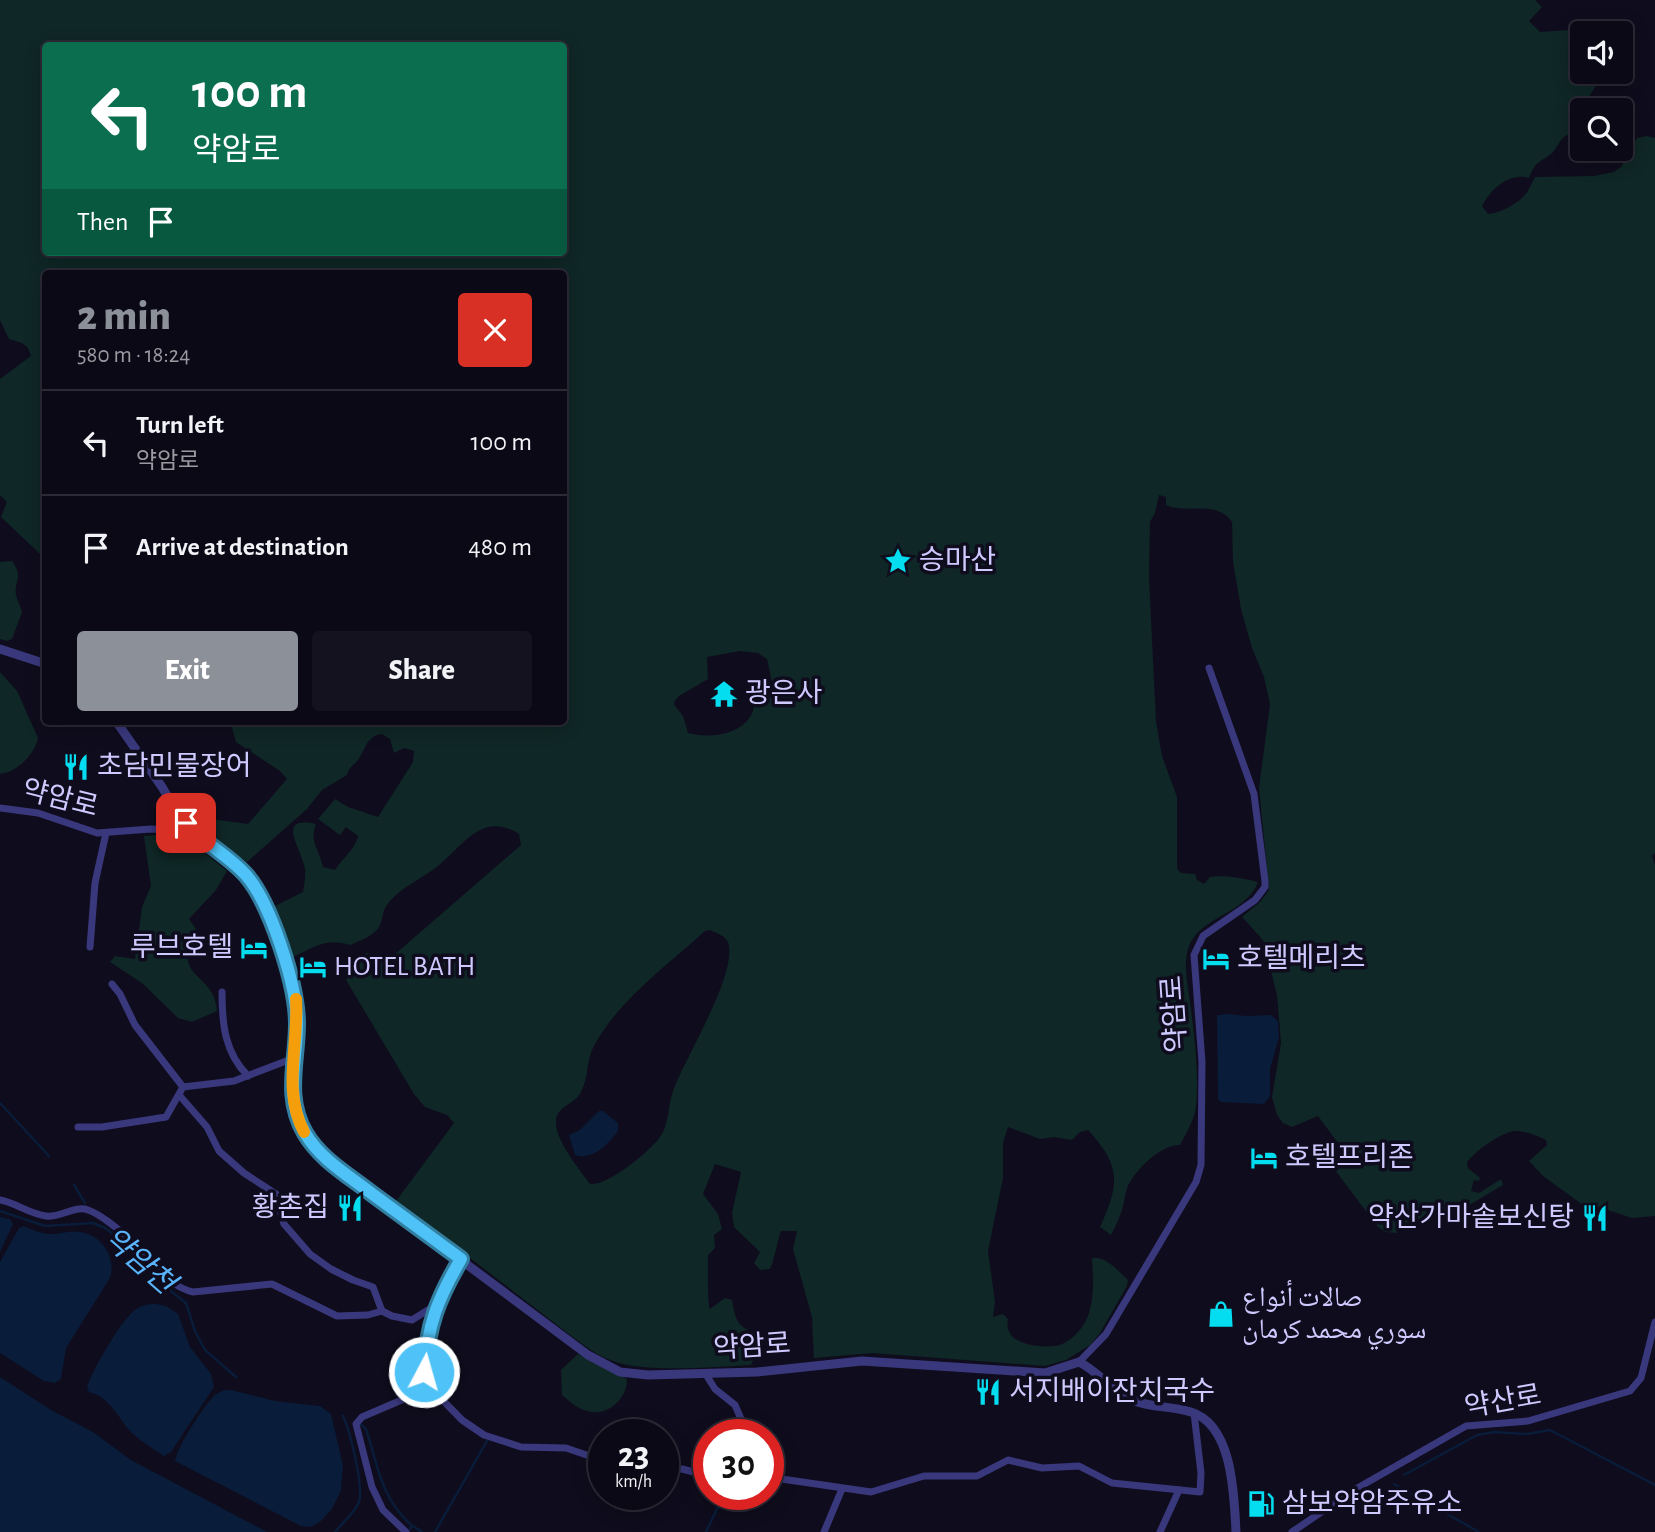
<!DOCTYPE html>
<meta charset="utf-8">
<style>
:root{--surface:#0b0916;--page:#14121f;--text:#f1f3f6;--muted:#9a9aa1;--line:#2b2a35;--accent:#8c9099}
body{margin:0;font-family:"Alegreya Sans","Noto Naskh Arabic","Noto Sans KR",sans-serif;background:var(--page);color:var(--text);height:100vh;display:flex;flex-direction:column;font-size:26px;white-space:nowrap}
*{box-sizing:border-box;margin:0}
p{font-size:23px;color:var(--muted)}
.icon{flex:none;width:38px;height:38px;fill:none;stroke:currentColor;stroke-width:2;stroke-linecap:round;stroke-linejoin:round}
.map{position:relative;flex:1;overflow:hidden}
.drawer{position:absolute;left:42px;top:270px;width:525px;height:455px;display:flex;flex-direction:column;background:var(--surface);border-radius:7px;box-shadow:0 4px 18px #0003,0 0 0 2px var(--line)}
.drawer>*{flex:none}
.hud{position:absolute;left:42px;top:42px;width:525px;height:214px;border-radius:7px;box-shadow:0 4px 18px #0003,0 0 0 2px var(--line);background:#0b6e4f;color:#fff;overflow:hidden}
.controls{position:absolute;left:1570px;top:21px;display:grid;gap:14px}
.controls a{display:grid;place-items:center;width:63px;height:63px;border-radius:7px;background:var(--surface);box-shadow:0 4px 18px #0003,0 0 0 2px var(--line);font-size:35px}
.speed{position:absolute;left:588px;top:1419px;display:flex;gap:14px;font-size:35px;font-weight:700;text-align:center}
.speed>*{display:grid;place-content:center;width:91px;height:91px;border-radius:50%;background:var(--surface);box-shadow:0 4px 18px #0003,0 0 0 2px var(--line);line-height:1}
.speed small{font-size:18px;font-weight:400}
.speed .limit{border:10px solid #d22;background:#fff;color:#111}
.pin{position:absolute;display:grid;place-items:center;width:60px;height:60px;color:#fff;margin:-30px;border-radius:14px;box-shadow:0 4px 10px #0006}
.me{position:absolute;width:77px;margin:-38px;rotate:6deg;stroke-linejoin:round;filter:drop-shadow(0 0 5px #0008)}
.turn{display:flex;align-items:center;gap:24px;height:147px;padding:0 35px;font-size:32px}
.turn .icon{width:91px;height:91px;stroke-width:2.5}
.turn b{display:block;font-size:49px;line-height:60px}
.then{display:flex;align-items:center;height:66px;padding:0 35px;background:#0003;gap:14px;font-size:26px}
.round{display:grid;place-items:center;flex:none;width:74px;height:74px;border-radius:7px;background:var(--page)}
.headline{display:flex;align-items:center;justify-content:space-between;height:119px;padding:0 35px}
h1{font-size:42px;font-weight:800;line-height:52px;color:var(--accent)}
.action{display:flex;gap:14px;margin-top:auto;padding:14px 35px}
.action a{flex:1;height:80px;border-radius:7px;background:var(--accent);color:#fff;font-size:28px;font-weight:800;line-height:80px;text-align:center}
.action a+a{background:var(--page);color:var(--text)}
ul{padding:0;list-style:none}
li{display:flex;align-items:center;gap:21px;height:105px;padding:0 35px;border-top:2px solid var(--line)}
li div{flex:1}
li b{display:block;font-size:26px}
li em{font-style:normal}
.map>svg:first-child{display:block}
.green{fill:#0f2726;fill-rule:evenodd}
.water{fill:#091c39}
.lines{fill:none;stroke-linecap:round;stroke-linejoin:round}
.stream{stroke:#091c39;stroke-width:2.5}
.minor{stroke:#39387c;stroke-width:7}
.tertiary{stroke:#39387c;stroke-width:9}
.route-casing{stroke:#337fa1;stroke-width:18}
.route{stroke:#4fc3f7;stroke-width:12}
.slow{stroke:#f59e0b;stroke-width:12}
.labels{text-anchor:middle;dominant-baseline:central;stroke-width:7;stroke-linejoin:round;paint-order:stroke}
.poi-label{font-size:28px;fill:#cec9fe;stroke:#0f0c1d;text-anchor:start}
.street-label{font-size:28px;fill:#cec9fe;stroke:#0f0c1d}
.water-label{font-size:30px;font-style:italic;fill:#59b4fc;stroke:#0f0c1d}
</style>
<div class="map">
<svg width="1655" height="1532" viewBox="0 0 1655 1532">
<rect width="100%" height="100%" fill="#0f0c1d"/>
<g class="green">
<path d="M0,0H1535L1542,7L1529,21L1540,32L1569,30L1581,25L1599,33H1582V72H1605L1579,112L1572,133C1559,137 1560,145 1552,153C1540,163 1536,160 1529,178C1509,172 1491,189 1482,206L1488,214C1500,213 1520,203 1527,192C1530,188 1532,182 1535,177L1594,176L1614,172L1621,167L1637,138L1647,136L1655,138V853L1652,856L1655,865V1216L1632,1218L1593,1205H1583L1543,1176L1529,1161L1547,1145L1546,1140C1539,1136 1522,1130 1514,1131C1501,1133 1473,1152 1467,1163L1468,1168L1480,1178L1479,1181L1474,1180L1471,1191L1479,1193L1501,1179L1503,1185L1456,1213L1396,1225L1397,1233L1385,1232L1377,1226L1332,1166L1344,1151L1318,1116L1292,1127L1283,1123L1277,1115L1272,1097L1281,1043L1277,995L1263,940L1242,917L1260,902L1269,890L1259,788L1270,704L1264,677L1252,648L1241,609L1233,562L1232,522C1216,499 1186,515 1166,505V497L1159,495L1155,513L1150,522L1149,578L1156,722L1162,756L1177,797V869L1181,873L1195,874L1197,880L1204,884L1210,877C1227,875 1241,878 1258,882C1246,914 1201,916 1189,946C1182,966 1189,990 1191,1010C1195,1039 1199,1077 1196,1106C1195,1118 1186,1134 1180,1145C1161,1144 1134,1171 1127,1188C1125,1195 1124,1203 1122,1210C1119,1219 1115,1227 1111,1235L1100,1227C1120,1183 1121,1166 1088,1130L1080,1132L1072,1140L1054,1137L1040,1139L1008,1127L1003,1143V1178L988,1251L995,1302L993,1317L1003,1314L1008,1319C1003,1344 1036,1348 1055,1346C1069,1344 1082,1330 1087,1318C1095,1300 1093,1277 1092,1258C1106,1256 1118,1271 1128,1280L1127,1286L1100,1333L1090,1345L1066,1360L1045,1366L872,1353L814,1358L812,1317L793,1249L797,1231H781C777,1242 774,1262 770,1269L760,1270L754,1263L760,1252L734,1227L732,1213L741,1172L715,1164L703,1194L718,1214L722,1229L714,1235L715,1248L708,1255C708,1264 707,1303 710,1309L725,1298L732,1300C736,1325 739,1327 763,1337L751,1365C715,1367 644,1373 613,1361C597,1356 584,1345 570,1335L396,1201L454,1123L447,1115L425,1107L414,1094L346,980L366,953L384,957L394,955L521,845L519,834C482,811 464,845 438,866C423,878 403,886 390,901C382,910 384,914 380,925C376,935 360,941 350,945C326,937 313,948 291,958L273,907L303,892C304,885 306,876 305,869C302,849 274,815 316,824C309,843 319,848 323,867L335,870C342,859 356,848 358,836L346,827L340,835L318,819L335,799L348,807L378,817L413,762L414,751L404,748L394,753L390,739L382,734C366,736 366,749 358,760C353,766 349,767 347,775L322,790L307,809L247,862L209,837L192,820L195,817L248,824L287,779L280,771L236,742L230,721H564V273H46L45,556L39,553L1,517L7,502L0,495V379L31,356C27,342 21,343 9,339L0,320ZM46,46H564V252H46ZM740,651L758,653L767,659L774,692L755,697C756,733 715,740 688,733L683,716L675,706L674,702L679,696L708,679L707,657ZM710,930C718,934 728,936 729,946C734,980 686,1056 673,1091C668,1105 669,1125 660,1137C649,1152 608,1186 590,1184C579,1169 557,1142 556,1124C555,1105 574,1106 581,1092C589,1077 586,1060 594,1046C620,998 666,967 705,931Z"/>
<path d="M12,561C24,577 14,580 16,595C17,601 21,606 22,612L12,639L7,641L0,639V562Z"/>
<path d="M0,672L17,691L38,738C35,754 16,773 0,774Z"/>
<path d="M168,834L191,842L227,871L216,890L189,919L196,929C169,981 215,971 217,1011L192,1022L178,1018L142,983L110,962L115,956L135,959L142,907L151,886L144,836Z"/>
<path d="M578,1354L627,1379C627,1399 608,1417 587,1411C578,1409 569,1401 562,1395L561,1370Z"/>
</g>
<g class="water">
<path d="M1230,1014L1246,1016L1271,1015L1278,1021L1279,1037L1270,1069V1096L1264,1104L1221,1102L1218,1099L1217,1015Z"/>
<path d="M599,1111H603L618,1123V1131C608,1144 593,1161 575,1155L569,1135L580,1130Z"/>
<path d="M0,1217L10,1219L13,1224L0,1252Z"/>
<path d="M24,1226C33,1230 41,1234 51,1234C61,1234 70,1230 80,1232C101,1234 117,1258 110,1278L66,1348L61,1379L55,1383L44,1381L0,1353V1262L19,1228Z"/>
<path d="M156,1304L166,1306L178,1314L190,1347L211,1374L214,1387L171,1452L164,1456C153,1449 142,1442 132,1433C118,1419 111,1397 89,1392L87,1387C92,1371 121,1320 135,1310C141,1305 148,1304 156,1304Z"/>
<path d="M0,1377L51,1410L93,1432L131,1460L267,1532H0Z"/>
<path d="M231,1390L275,1401L320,1406L331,1414L343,1466L341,1490L332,1509L321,1521L311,1527L301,1526L175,1461C177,1447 204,1405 215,1395C220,1391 225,1390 231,1390Z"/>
</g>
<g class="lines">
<g class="stream">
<path d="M0,1103L49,1156"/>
<path d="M74,1185L85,1203"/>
<path d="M0,1211L45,1226L93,1223L105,1228L120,1239L167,1288L186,1303L195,1331L205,1350L236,1377"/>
<path d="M360,1424L366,1429C379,1469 380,1496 412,1526L410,1529"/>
<path d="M1404,1475L1477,1435L1494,1432L1527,1434L1550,1430L1655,1485"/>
<path d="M1394,1484L1479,1532"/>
<path d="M413,1526L422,1532"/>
<path d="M335,1532C343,1522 354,1514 359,1502C364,1487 350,1431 343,1416"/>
<path d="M435,1532L487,1441"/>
<path d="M706,1532L724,1494"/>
</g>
<g class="minor">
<path d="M0,808L38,813L97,833L151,829L193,832"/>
<path d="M90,947L95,883L106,833"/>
<path d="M112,984L120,994L135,1025L183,1087"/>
<path d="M222,992C222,1025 225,1053 248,1076"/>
<path d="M180,1096L207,1127L219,1151L244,1173L276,1194L284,1224L310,1254L331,1269L353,1280L373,1287L382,1311"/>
<path d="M78,1127H102L166,1117L183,1087L234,1081L294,1058"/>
<path d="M0,1200C16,1203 30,1214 46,1216C60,1218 75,1205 88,1210C106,1216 134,1243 148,1256C163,1271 171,1287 193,1292L272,1284L337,1316L368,1315L382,1311L392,1316L412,1320L436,1305"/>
<path d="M461,1260C433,1306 428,1327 424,1381L462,1420L484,1435L521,1447L566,1448L604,1461"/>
<path d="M1079,1362L1106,1334L1196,1182L1201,1165L1202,1062L1194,955L1203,936L1255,900L1265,887V881L1254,794L1209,668"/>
<path d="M705,1373L715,1389L735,1405L748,1435"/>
<path d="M663,1469H682L709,1476"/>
<path d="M768,1477L871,1492L924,1476H977L1008,1460L1042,1468L1079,1466L1112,1483L1200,1492L1201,1473L1194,1413"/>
<path d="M406,1532L383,1510L372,1487L356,1424L362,1417L418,1393L424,1381"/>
<path d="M824,1532L842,1489"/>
<path d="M1160,1532L1179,1490"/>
<path d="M1292,1532L1354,1490L1466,1426L1528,1421L1630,1391L1641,1378L1655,1322"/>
</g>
<g class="tertiary">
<path d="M0,649L46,664"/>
<path d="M116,721C131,743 147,765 162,787C171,802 180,818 193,831C220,860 253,870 268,911C277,934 294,981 296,1003C303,1085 265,1108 343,1172L588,1355L620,1372L648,1375L757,1372L862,1361L1045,1373L1079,1362C1099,1372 1112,1391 1132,1400C1151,1408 1172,1406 1191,1412C1233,1425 1234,1495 1236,1532"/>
</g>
</g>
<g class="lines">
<defs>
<path id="route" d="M186,823C203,843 228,855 246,875C271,904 297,985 297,1024C297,1062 284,1097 305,1133C320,1159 348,1175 371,1193C401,1215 431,1237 461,1259C437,1300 428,1324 424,1372"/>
</defs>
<use href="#route" class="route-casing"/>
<use href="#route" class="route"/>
<path class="slow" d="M296,999C299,1044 282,1091 304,1132"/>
</g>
<defs>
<symbol id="sight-bare" viewBox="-9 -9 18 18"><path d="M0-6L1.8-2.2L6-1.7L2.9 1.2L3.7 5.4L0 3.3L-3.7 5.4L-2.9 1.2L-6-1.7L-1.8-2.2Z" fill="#04dcef" stroke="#0f0c1d" stroke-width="2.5" paint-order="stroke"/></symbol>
<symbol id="temple-bare" viewBox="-9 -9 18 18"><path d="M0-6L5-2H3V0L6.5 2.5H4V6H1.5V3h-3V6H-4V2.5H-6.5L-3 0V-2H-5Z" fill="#04dcef" stroke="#0f0c1d" stroke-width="2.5" paint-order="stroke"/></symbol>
<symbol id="restaurant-bare" viewBox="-9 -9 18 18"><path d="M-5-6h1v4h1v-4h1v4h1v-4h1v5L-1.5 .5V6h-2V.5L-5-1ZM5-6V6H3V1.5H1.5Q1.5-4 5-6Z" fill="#04dcef" stroke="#0f0c1d" stroke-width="2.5" paint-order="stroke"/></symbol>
<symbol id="hotel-bare" viewBox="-9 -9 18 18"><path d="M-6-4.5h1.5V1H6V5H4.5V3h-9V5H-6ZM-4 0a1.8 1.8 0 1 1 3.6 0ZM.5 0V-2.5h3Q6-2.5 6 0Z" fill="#04dcef" stroke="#0f0c1d" stroke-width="2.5" paint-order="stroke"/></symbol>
<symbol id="shop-bare" viewBox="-9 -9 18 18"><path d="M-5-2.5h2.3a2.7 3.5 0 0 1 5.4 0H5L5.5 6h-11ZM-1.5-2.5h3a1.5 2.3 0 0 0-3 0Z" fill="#04dcef" stroke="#0f0c1d" stroke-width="2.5" paint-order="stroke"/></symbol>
<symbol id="fuel-bare" viewBox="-9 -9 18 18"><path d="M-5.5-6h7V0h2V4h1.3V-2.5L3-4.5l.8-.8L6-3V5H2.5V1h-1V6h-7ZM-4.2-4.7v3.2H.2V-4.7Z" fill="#04dcef" stroke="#0f0c1d" stroke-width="2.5" paint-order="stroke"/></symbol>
</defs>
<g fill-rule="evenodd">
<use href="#sight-bare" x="879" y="542" width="38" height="38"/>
<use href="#temple-bare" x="705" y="675" width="38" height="38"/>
<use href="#restaurant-bare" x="57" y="748" width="38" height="38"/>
<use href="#hotel-bare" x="235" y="929" width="38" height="38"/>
<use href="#hotel-bare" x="1197" y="940" width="38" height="38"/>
<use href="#hotel-bare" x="294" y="948" width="38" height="38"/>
<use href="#hotel-bare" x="1245" y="1139" width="38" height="38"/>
<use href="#restaurant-bare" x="331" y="1189" width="38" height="38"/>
<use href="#restaurant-bare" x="1576" y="1199" width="38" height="38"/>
<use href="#shop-bare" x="1202" y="1295" width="38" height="38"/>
<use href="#restaurant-bare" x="969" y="1373" width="38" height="38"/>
<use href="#fuel-bare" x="1242" y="1485" width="38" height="38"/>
</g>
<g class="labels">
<g class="poi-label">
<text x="919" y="561">승마산</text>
<text x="745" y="694">광은사</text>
<text x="97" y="767">초담민물장어</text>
<text x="233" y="948" text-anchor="end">루브호텔</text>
<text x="1237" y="959">호텔메리츠</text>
<text x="334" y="967">HOTEL BATH</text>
<text x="1285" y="1158">호텔프리존</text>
<text x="329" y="1208" text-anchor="end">황촌집</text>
<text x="1574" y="1218" text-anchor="end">약산가마솥보신탕</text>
<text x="1242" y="1298">صالات أنواع<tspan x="1242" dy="32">سوري محمد كرمان</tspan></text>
<text x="1009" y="1392">서지배이잔치국수</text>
<text x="1282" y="1504">삼보약암주유소</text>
</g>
<g class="street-label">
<text transform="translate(60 799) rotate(14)">약암로</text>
<text transform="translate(1175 1014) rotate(-94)">약암로</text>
<text transform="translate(752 1347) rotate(-4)">약암로</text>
<text transform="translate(1503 1402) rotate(-10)">약산로</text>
</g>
<g class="water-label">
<text transform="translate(139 1261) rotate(41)">약암천</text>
</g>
</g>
</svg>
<div class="controls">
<a><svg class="icon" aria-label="sound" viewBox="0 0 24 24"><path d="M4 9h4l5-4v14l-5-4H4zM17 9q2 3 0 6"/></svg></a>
<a><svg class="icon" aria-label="search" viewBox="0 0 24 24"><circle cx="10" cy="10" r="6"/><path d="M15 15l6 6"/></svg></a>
</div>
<div class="speed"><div>23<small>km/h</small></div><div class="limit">30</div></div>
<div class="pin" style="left:186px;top:823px;background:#d93025"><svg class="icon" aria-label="arrive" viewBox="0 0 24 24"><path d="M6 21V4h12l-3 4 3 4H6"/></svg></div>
<svg class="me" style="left:424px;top:1372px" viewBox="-20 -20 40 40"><circle r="17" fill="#4fc3f7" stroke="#fff" stroke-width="3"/><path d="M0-11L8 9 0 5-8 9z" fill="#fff"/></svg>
<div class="hud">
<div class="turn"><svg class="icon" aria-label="left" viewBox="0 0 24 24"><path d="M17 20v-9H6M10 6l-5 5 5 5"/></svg><div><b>100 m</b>약암로</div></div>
<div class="then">Then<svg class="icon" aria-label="arrive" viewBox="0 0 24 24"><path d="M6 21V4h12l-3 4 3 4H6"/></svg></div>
</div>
<section class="drawer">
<div class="headline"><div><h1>2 min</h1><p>580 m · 18:24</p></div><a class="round" style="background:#d93025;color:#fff"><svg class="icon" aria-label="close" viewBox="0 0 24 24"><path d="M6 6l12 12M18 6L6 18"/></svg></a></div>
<ul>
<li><svg class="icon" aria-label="left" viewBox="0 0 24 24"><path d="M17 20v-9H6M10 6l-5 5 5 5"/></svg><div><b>Turn left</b><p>약암로</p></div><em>100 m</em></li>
<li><svg class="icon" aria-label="arrive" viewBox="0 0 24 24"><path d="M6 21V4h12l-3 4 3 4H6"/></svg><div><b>Arrive at destination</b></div><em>480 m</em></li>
</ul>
<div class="action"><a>Exit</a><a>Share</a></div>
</section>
</div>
